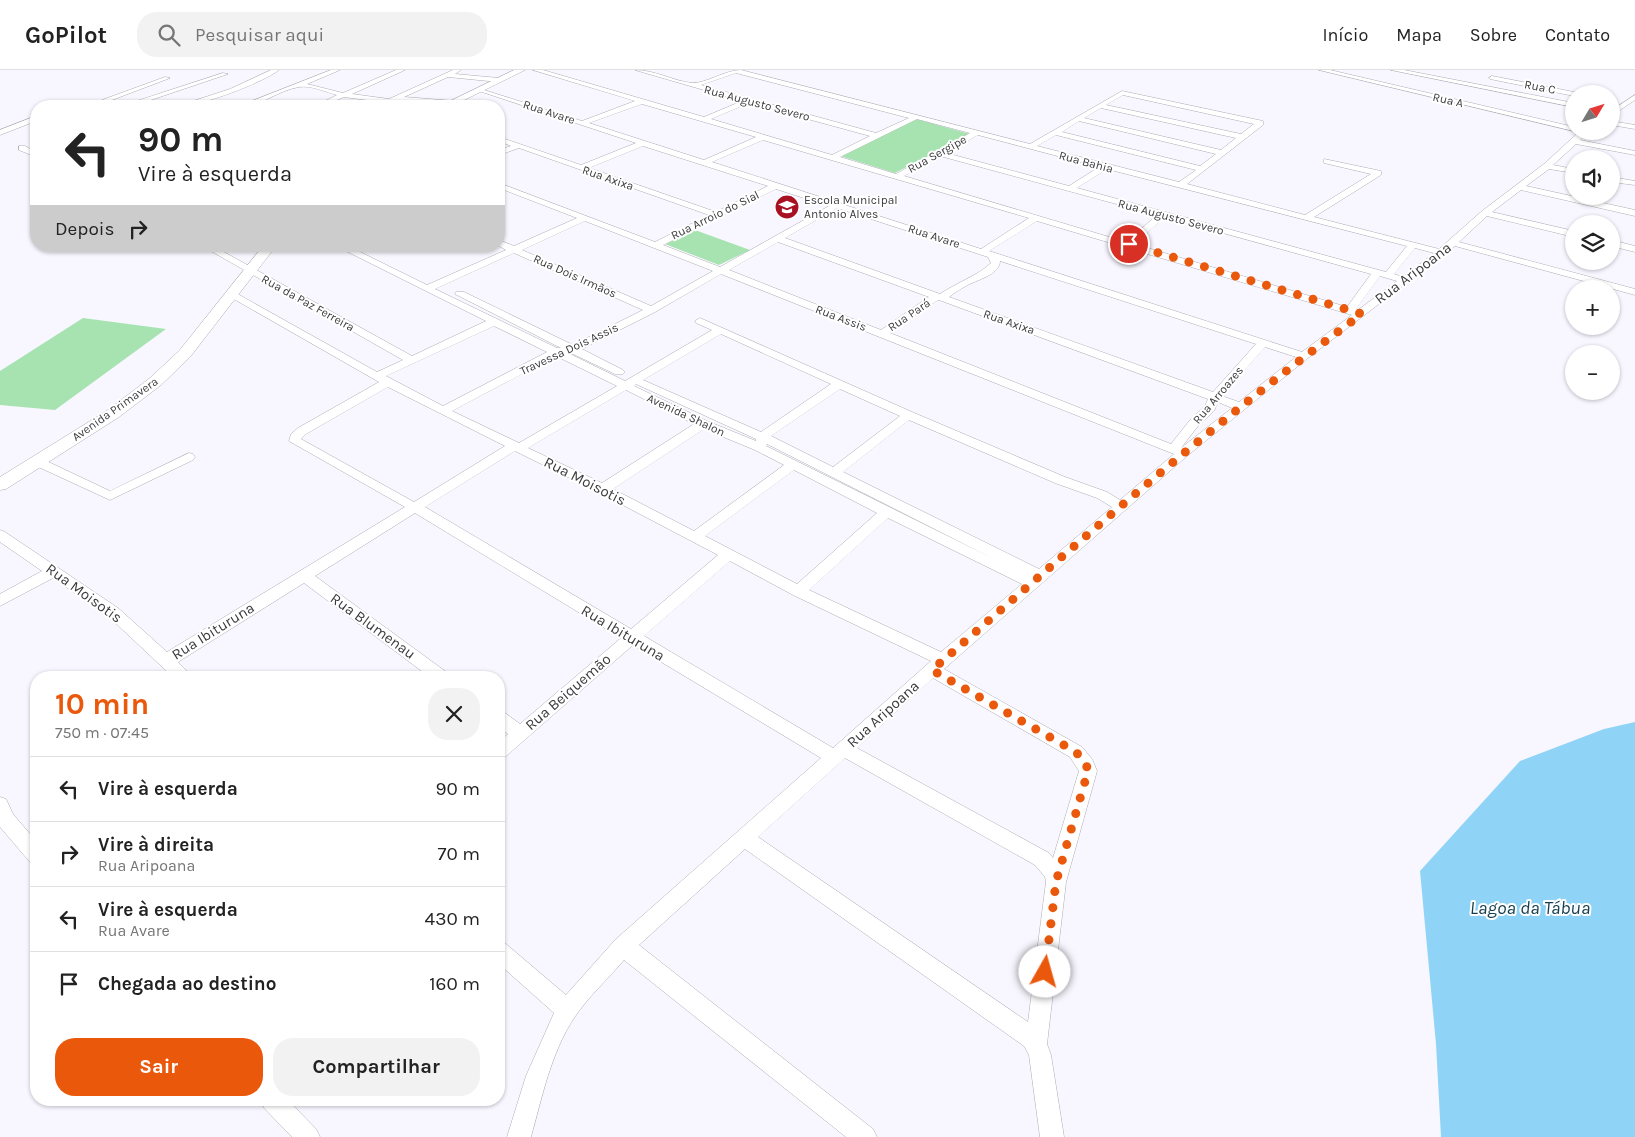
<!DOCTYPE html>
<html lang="pt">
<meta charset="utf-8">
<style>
:root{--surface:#fff;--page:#f2f2f2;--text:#222;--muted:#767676;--line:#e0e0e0;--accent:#ea580c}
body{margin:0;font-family:Karla,sans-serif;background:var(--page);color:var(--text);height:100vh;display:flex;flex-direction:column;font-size:19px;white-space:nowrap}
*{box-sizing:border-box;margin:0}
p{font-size:16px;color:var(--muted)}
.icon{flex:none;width:28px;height:28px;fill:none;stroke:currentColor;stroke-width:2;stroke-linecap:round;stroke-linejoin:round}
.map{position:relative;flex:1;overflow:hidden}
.details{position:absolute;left:30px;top:601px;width:475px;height:435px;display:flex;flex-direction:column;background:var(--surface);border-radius:20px;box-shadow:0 1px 4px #0004}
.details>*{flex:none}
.guide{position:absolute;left:30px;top:30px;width:475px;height:152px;border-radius:20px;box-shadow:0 1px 4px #0004;background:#fff;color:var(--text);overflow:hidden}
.needle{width:32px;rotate:52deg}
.tools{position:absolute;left:1565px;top:15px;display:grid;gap:10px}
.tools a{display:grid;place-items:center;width:55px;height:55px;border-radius:50%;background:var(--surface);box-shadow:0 1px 4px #0004;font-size:25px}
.pin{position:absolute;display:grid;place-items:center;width:42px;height:42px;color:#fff;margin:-21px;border:2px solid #fff;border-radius:50%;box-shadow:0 1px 5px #0007}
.me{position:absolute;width:55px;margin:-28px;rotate:7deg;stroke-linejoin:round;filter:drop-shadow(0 0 4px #0008)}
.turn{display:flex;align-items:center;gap:18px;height:105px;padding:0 25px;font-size:22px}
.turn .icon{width:65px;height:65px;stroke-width:2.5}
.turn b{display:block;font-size:35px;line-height:42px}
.then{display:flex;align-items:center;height:48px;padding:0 25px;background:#0003;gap:10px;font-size:19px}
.round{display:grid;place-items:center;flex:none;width:52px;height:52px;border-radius:20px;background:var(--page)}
.summary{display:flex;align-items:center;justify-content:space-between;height:85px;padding:0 25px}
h1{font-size:30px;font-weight:700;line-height:38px;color:var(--accent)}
.primary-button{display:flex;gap:10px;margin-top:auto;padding:10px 25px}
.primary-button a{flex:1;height:58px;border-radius:20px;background:var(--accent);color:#fff;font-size:20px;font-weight:700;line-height:58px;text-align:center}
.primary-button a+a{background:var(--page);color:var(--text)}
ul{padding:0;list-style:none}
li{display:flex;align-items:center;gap:15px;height:65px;padding:0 25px;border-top:1px solid var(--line)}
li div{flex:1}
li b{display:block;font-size:19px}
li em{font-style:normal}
header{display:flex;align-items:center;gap:30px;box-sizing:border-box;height:70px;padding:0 25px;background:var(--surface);border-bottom:1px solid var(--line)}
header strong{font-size:24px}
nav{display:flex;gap:28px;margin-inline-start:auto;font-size:18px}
.search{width:350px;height:45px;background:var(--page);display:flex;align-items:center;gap:12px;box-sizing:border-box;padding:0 18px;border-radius:20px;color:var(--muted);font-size:19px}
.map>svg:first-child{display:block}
.green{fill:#a7e3b1}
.water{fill:#8fd4f6}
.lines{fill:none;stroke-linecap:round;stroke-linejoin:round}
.street-casing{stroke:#adacb3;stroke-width:1}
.secondary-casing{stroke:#adacb3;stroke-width:1}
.street{fill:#fff;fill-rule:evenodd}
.secondary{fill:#fff;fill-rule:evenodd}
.route{stroke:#ea580c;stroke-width:9;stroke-dasharray:0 16.2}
.labels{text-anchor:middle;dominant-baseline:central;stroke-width:4;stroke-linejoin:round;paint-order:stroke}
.far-street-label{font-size:12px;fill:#3b3a3d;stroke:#fff}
.far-poi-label{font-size:12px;fill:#3b3a3d;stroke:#fff;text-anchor:start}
.street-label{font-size:15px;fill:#3b3a3d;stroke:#fff}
.near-water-label{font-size:19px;font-style:italic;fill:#153e4f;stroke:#fff}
</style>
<header>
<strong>GoPilot</strong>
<div class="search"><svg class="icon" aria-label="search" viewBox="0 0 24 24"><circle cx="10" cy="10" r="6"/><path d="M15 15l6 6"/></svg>Pesquisar aqui</div>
<nav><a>Início</a><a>Mapa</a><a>Sobre</a><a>Contato</a></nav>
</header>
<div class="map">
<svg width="1635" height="1067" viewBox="0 0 1635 1067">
<rect width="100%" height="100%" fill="#f8f7ff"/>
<g class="green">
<path d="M916,49L970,64L895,103L840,86Z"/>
<path d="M695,160L750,180L719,195L665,174Z"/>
<path d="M83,248L166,259L55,340L0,335V301Z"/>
</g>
<path class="water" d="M1635,652V1067H1441L1436,974L1420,801L1520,691L1604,659Z"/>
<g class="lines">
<defs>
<g id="street">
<path d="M271,0H279C262,13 199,37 178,36L230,19Z"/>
<path d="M331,0H340L307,14L343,23L396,0H405L352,24L389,29L453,0H461L455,4L499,8L502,10L499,12L448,7L404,27L455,31L456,32L453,34L397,31L385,36H379L382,32L344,27L323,36H315L337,25C326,22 311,15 299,17C278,20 261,37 239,36Z"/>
<path d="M533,0H543L704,47L742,31L635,0C655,0 673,11 692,13C705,14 725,0 741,0L1030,74L1122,21L1263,51V55L1187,114L1305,145L1371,104L1324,93V89L1381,101V105L1314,147L1439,179L1482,141L1544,94L1580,61H1589L1580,70L1635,81V85L1576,74L1553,95L1574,99V103L1549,99L1526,116L1635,140V146L1521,120L1492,142L1574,161V167L1487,146L1459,172L1635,219V225L1455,176L1308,288L1187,386L944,599L1082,677L1092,689L1097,701L1066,812L1047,974L1051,985L1064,1067H1040L1029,985L1024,976L745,779L639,875L873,1059L877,1067H846L624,890C608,909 588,927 574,948C551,983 542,1027 531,1067H507L526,1006L554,943L499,894V871L506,874L566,925L616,869L821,688L633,575L505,687L499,689V672L508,664L499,657V641L505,643L520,654L621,568L415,443L315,506L449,604L451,608H431L304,513L178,592L193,608H174L108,546L53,508L0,536V524L42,501L0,472V460L5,462L118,538L167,582L405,437L289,371L291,364L298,358L379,312L225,224L226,222H234L377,302L403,290L202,176H213L412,286L486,251L336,176H348L427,215L506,180L499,176V170L514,176L577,148L499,118V113L655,172L709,145L519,78L499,85V80L511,76L499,71V67L581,95L636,73L476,20L481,19L582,51L635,31ZM736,3L909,48L876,63L701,15ZM1123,25L1254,54L1241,64L1106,35ZM749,33L870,66L832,85L711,49ZM642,34L756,67L704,90L589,53ZM1101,38L1236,68L1221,80L1084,48ZM917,49L970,63L896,104L840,87ZM1079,51L1216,84L1200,96L1062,62ZM978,65L1099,97L1069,116L946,83ZM1056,65L1196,100L1179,112L1037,76ZM763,70L1029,148L981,179L712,92ZM643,76L768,116L716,142L589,98ZM940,86L1157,145L1126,172L904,106ZM1107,99L1407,176L1386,202L1077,118ZM776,119L829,136L720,197L663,175ZM837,138L988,187L991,193C979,205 956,213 940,224L785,168ZM1165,147L1371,204L1347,237L1134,174ZM585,151L713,201L651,236L522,180ZM1037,151L1352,245L1302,282L989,181ZM778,172L929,227L881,260L729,200ZM1415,178L1434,183L1403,207L1394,204ZM514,183L643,240L573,275L464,222H456L455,224L561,278H557L435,219ZM1000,191L1256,274L1213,322L949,227C954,223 960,219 966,216C976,210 1000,205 1000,191ZM721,204L1174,384L1120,430L1107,422L1065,407L912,342L700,248L695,251L696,253L712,260L625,311L568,283H571L615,304H623L625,302L623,300L582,279L655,242ZM1380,206L1397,211L1358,240L1356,239ZM938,230H939L1208,329L1205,336L1190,350L1171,374L890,263ZM494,256L547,282L443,336L386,306ZM721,264L831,314L761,362L643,310ZM1265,277L1296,287L1239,332L1222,326ZM556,286L617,316L519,373L452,341ZM636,314L756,369V371L707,351L634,316ZM388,317L505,376L414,432L301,369L306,364ZM840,319L900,346L833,397L771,366ZM626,320L694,354L602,413L528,378ZM1218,332L1232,338L1181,378L1198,356L1214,341ZM909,350L1055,413L1097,428L1112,437L1039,499L843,402ZM704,359L755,380L784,395L694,461L613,419ZM767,374L992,488L766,376ZM515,381L598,422L718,485L631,559L425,437ZM794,400L877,443L797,514L705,466ZM888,448L1022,514L941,582L809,520ZM730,491L793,525L931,591L833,678L644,566ZM933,608L1070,687L1079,701L1053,788L1049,783L857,678ZM845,688L1035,795L1045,807L1046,812L1028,952L758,767Z"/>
<path d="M1319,0H1330L1574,57V61Z"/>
<path d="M1391,0H1404L1574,33V37Z"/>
<path d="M223,3L228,4L133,36H121L102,30L165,7L170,8L112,30L127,34Z"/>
<path d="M1492,6L1574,22L1577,24H1574V26L1490,9L1489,8Z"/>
<path d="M1635,25V30L1611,46V41Z"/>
<path d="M36,46V51L0,65V60Z"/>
<path d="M1611,51L1635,55V59L1611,55Z"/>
<path d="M19,76H25L36,82V87L19,80Z"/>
<path d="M1611,107L1635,111V115L1611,112Z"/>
<path d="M1611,170L1635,176V182L1611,176Z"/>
<path d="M189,383L193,384L195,387L193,390L110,430L32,394L30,391L32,388H40L110,421Z"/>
<path d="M0,727L6,729L13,744L36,771V794L29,791L0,757Z"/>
<path d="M261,1030H288L316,1059L320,1067H292L264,1038Z"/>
</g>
<g id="secondary">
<path d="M514,0H525L452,36H440Z"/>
<path d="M263,176H276L190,287L161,315L119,347L6,419L0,420V407L108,340L150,308L179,281Z"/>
</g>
</defs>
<use href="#street" class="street-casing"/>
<use href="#secondary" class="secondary-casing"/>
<use href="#street" class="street"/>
<use href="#secondary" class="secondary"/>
</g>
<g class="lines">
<path class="route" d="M1045,902L1056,812L1088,701L1086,694L1076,682L932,600C1072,478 1211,354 1362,244L1129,174"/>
</g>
<defs>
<symbol id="school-disc" viewBox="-11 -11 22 22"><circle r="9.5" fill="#a81121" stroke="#fff"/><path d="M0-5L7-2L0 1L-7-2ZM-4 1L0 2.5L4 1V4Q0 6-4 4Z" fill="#fff"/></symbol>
</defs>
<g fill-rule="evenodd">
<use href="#school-disc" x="773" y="123" width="28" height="28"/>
</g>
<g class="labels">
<g class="far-street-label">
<text transform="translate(1540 17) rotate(11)">Rua C</text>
<text transform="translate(1448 30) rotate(13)">Rua A</text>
<text transform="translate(757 33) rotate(15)">Rua Augusto Severo</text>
<text transform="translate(549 42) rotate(18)">Rua Avare</text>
<text transform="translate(937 84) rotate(-29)">Rua Sergipe</text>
<text transform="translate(1086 92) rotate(15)">Rua Bahia</text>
<text transform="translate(608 108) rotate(19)">Rua Axixa</text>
<text transform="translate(715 145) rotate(-26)">Rua Arroio do Sial</text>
<text transform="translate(1171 147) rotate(15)">Rua Augusto Severo</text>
<text transform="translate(934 166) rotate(18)">Rua Avare</text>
<text transform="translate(575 206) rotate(24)">Rua Dois Irmãos</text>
<text transform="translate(308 233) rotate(29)">Rua da Paz Ferreira</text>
<text transform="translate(909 245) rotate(-34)">Rua Pará</text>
<text transform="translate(841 248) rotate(21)">Rua Assis</text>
<text transform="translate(1009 252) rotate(19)">Rua Axixa</text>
<text transform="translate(569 279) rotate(-25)">Travessa Dois Assis</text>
<text transform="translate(1218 325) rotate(-50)">Rua Arroazes</text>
<text transform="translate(115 339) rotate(-35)">Avenida Primavera</text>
<text transform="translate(686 345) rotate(25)">Avenida Shalon</text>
</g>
<g class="far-poi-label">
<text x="804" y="130">Escola Municipal<tspan x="804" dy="14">Antonio Alves</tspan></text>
</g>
<g class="street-label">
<text transform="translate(1413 203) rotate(-37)">Rua Aripoana</text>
<text transform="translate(585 411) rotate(27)">Rua Moisotis</text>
<text transform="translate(84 523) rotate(36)">Rua Moisotis</text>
<text transform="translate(373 556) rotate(36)">Rua Blumenau</text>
<text transform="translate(213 561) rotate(-32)">Rua Ibituruna</text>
<text transform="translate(623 563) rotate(31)">Rua Ibituruna</text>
<text transform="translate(568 622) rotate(-41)">Rua Beiquemão</text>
<text transform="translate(883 644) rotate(-42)">Rua Aripoana</text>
</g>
<g class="near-water-label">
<text x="1530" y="838">Lagoa da Tábua</text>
</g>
</g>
</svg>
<div class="tools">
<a><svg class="needle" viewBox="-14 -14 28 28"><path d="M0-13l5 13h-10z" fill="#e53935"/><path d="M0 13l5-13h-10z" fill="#767676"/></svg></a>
<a><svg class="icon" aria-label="sound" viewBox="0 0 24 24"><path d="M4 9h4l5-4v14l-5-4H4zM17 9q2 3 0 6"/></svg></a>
<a><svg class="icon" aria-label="layers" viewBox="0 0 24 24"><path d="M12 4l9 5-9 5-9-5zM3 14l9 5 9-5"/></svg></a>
<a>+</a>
<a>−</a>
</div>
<div class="pin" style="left:1129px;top:174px;background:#d93025"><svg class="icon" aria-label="arrive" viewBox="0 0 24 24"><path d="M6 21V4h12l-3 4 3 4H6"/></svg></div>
<svg class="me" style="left:1045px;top:902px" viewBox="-20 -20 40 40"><circle r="19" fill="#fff"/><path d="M0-13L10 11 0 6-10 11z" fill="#ea580c"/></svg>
<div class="guide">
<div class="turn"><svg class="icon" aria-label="left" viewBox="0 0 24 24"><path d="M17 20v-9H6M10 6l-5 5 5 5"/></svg><div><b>90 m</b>Vire à esquerda</div></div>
<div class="then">Depois<svg class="icon" aria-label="right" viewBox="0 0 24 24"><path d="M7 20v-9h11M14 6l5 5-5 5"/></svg></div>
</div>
<section class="details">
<div class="summary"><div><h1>10 min</h1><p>750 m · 07:45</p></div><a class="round"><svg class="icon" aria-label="close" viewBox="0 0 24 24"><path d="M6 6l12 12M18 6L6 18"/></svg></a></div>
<ul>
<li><svg class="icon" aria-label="left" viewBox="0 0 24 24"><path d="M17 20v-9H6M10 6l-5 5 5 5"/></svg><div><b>Vire à esquerda</b></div><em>90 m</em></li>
<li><svg class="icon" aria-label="right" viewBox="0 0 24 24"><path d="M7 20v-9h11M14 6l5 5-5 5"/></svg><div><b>Vire à direita</b><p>Rua Aripoana</p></div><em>70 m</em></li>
<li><svg class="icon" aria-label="left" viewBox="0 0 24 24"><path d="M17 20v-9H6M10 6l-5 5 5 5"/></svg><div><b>Vire à esquerda</b><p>Rua Avare</p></div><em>430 m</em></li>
<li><svg class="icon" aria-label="arrive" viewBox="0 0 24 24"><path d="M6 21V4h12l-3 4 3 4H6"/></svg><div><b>Chegada ao destino</b></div><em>160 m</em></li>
</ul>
<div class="primary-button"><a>Sair</a><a>Compartilhar</a></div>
</section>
</div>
